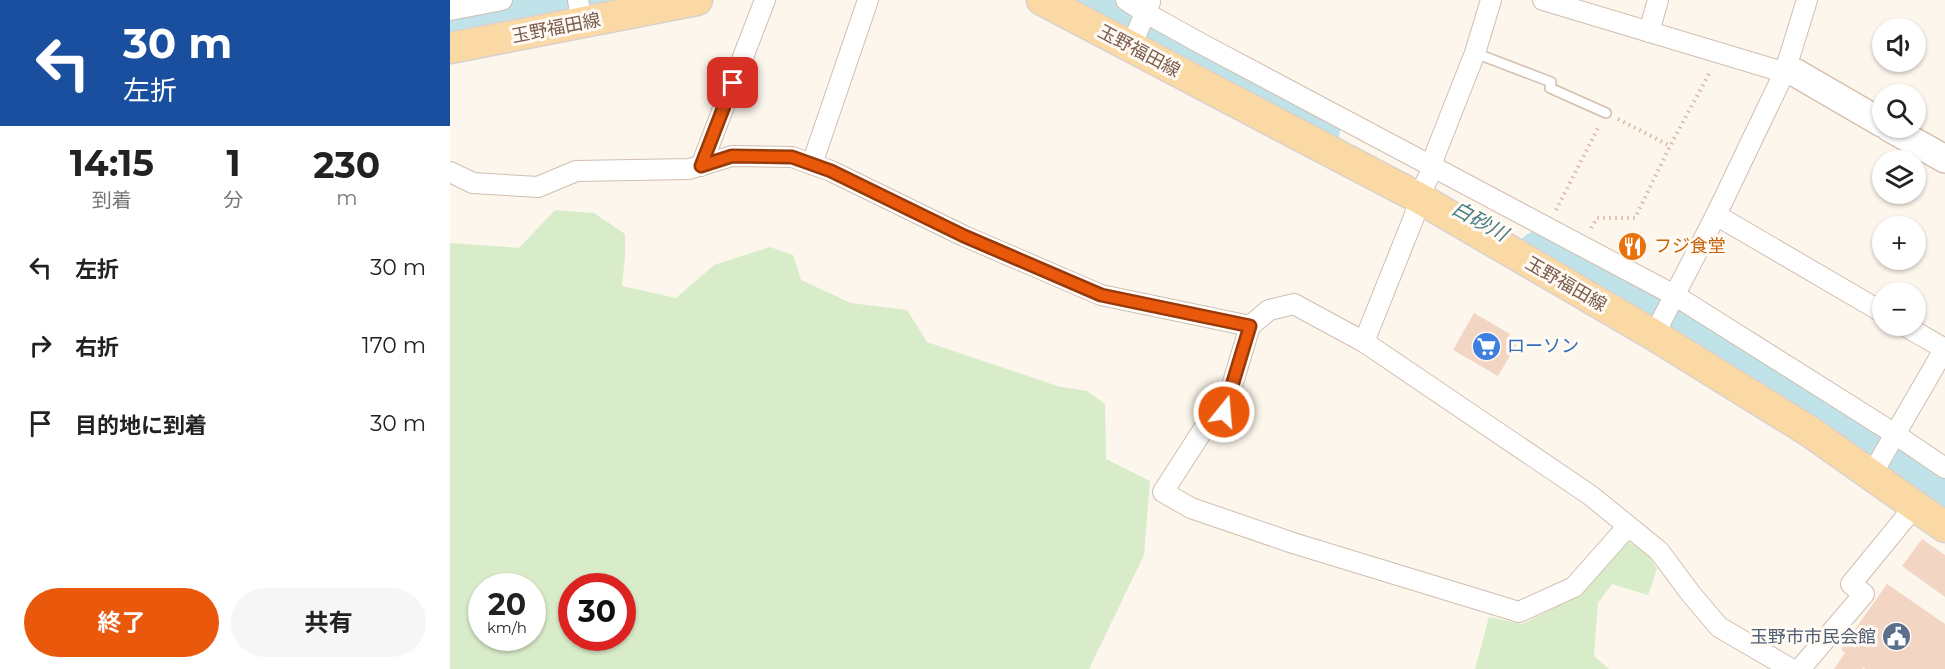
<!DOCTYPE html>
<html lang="ja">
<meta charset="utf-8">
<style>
:root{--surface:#fff;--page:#f6f6f6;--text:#222;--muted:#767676;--accent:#ea580c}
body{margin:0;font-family:Montserrat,"Noto Sans JP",sans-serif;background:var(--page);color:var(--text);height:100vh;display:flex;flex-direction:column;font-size:22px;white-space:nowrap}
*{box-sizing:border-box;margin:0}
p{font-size:20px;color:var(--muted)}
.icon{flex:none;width:33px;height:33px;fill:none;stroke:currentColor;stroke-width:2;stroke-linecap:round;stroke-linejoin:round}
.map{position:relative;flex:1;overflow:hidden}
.side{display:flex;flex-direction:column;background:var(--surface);width:450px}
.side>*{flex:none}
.hud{background:#1a4fa0;color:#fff;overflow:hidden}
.buttons{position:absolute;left:1422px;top:18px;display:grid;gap:12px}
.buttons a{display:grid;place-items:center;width:54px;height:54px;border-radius:50%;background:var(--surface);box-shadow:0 2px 4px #0004;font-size:30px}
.speed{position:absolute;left:18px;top:573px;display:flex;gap:12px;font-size:30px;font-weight:700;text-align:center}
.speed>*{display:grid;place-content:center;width:78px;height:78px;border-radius:50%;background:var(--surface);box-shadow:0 2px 4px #0004;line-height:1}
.speed small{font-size:15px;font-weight:400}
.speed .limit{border:9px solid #d22;background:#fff;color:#111}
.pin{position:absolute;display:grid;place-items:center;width:51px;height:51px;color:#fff;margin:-26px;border-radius:12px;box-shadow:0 3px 9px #0006}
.me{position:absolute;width:66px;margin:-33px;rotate:17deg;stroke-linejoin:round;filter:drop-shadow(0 0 4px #0008)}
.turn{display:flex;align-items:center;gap:21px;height:126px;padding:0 24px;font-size:27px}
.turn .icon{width:78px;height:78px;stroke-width:2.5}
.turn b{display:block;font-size:42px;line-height:51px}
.eta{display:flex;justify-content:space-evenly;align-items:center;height:102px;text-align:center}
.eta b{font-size:36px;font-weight:700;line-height:42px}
.primary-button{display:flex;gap:12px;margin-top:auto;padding:12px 24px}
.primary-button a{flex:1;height:69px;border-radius:36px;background:var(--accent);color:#fff;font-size:24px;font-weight:700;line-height:69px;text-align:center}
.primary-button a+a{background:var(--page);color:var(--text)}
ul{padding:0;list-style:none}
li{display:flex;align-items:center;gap:18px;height:78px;padding:0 24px}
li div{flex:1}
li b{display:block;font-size:22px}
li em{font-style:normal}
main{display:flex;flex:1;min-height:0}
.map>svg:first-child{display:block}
.green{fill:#d8ecc9;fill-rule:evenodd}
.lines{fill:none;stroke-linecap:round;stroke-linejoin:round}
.river{stroke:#bfe3e8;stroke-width:40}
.building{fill:#f3d5c3}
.lane-casing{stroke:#d1beb0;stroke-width:12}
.street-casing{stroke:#d1beb0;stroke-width:22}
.secondary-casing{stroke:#d6c0b0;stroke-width:30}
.primary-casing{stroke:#dad1cd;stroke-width:33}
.path{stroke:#d9b8a5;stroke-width:4;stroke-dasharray:1.5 4.5;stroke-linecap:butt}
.lane{stroke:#fff;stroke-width:9}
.street{stroke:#fff;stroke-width:20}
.secondary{stroke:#fff;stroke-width:27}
.primary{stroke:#fbd9a5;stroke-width:30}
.route-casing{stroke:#983908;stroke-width:15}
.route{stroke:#ea580c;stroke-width:10}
.labels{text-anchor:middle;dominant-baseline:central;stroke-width:6;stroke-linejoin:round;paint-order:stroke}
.street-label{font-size:18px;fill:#7a5c4d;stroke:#fffaf3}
.food-label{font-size:18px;fill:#c56008;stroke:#fffaf3;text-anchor:start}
.shop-label{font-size:18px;fill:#366cbe;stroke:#fffaf3;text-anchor:start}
.service-label{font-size:18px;fill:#4e5e75;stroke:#fffaf3;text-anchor:end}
.water-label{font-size:20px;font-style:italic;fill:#437c86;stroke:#fffaf3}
</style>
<main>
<section class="side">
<div class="hud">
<div class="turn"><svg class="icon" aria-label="left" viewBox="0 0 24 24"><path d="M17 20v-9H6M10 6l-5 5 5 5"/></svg><div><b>30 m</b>左折</div></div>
</div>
<div class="eta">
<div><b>14:15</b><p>到着</p></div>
<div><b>1</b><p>分</p></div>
<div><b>230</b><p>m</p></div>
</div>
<ul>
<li><svg class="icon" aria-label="left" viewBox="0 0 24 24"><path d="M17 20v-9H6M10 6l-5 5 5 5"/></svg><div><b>左折</b></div><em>30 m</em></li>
<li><svg class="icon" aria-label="right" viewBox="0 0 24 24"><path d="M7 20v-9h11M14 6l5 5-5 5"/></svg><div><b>右折</b></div><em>170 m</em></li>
<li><svg class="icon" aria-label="arrive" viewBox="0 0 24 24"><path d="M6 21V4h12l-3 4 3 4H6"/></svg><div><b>目的地に到着</b></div><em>30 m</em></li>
</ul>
<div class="primary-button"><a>終了</a><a>共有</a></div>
</section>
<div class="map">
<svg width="1495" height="669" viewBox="0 0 1495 669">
<rect width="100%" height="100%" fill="#fdf6ec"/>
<g class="green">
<path d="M105,210L144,213L175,234V257L172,286L226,298L264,265L320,247L343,255L351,280L401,303L457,310L477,342L607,386L637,391L655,404L656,459L700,481L694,555L639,669H0V243L69,248ZM32,586H82V638H32ZM122,586H172V638H122Z"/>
<path d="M1174,540L1197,552L1207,569L1198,595L1162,584L1148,603L1144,656L1159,669H1025L1039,617L1072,624L1108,606Z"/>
</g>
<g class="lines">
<g class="river">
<path d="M630,0L679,28L870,130"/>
<path d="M0,31L159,0"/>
<path d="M1088,251L1220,325L1424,452"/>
<path d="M1439,463L1495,502"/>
</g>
</g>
<g class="building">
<path d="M1024,313L1060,334L1059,337L1068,342L1048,376L1003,350Z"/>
<path d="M1472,539L1495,555V597L1452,566Z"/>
<path d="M1437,584L1495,624V669H1415L1413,667L1412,669H1384L1395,653L1391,649Z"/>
</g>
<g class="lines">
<defs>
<path id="lane" d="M1025,53L1101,82L1100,88L1156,113"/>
<g id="street">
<path d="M128,0L132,23"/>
<path d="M676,0L696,13L750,43L1226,296L1445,434L1495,468"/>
<path d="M1093,0L1323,69L1335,71"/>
<path d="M0,10L52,0"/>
<path d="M1199,32L1208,0"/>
<path d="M681,46L700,2"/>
<path d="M362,164L418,0"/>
<path d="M251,166L315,0"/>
<path d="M0,172L23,183L88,187L126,171L239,169L282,156L342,157L381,171L514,236L651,295L800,326"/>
<path d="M1266,215L1432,312"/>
<path d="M1455,326L1495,349"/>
<path d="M1204,335L1266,215L1335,71L1357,0"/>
<path d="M914,342L964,217L972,190L981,172L984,157L1025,53L1041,0"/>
<path d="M1422,474L1495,348"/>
<path d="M1178,526L1124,587L1069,612L843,543L741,508L713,492L760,419L774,412L800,326L819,310L844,304L914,342L1140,495L1209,551L1241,594L1269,627L1341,669"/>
<path d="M1350,669L1414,594L1401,584L1465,506"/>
</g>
<g id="secondary">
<path d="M1335,71L1346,73L1432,123"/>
<path d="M1440,128L1495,159"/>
</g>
<g id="primary">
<path d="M592,0L969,198L1204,335L1359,431L1495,527"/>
<path d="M0,48L247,0"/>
</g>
</defs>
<use href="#lane" class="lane-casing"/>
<use href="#street" class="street-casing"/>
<use href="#secondary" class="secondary-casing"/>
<use href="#primary" class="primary-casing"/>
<g class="path">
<path d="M1168,119L1220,146"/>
<path d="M1106,210L1149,126"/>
<path d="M1141,228L1147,218H1185L1220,146L1260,72"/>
</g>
<use href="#lane" class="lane"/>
<use href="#street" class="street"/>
<use href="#secondary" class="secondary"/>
<use href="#primary" class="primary"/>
</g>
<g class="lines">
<defs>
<path id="route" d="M283,83L251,166L282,156L342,157L381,171L514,236L651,295L800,326L774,412"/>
</defs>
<use href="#route" class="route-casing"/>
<use href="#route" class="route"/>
</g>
<defs>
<symbol id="restaurant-disc" viewBox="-11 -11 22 22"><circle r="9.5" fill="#e8710a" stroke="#fffaf3"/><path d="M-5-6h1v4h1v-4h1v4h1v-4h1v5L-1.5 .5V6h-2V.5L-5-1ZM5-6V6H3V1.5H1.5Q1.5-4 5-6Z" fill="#fff"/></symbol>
<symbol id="supermarket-disc" viewBox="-11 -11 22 22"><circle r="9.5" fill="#3f7fe0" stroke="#fffaf3"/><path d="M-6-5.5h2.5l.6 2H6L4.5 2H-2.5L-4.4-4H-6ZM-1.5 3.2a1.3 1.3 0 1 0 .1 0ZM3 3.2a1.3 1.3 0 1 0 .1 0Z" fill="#fff"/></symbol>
<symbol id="civic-disc" viewBox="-11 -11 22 22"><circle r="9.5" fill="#5c6f8a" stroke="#fffaf3"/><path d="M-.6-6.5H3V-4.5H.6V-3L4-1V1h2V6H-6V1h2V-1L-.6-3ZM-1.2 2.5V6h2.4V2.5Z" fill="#fff"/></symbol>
</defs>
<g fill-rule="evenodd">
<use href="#restaurant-disc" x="1166" y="230" width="33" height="33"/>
<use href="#supermarket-disc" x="1020" y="330" width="33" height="33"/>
<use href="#civic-disc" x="1430" y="620" width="33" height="33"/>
</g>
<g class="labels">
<g class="street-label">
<text transform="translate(106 28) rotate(-11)">玉野福田線</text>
<text transform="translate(689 51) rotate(28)">玉野福田線</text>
<text transform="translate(1116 284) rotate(30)">玉野福田線</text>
</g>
<g class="food-label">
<text x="1204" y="246">フジ食堂</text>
</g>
<g class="shop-label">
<text x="1057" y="346">ローソン</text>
</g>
<g class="service-label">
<text x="1426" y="637">玉野市市民会館</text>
</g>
<g class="water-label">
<text transform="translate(1030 221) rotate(29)">白砂川</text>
</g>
</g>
</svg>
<div class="buttons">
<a><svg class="icon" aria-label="sound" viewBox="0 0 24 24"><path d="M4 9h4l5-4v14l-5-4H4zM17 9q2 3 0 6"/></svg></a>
<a><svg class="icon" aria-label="search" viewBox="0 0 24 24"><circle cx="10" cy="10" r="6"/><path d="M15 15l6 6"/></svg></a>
<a><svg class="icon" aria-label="layers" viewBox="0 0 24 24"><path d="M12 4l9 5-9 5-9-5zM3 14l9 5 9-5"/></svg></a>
<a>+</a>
<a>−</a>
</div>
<div class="speed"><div>20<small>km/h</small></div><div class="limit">30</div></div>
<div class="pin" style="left:283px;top:83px;background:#d93025"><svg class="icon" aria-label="arrive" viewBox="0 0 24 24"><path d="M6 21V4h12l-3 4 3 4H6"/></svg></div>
<svg class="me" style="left:774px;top:412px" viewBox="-20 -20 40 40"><circle r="17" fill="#ea580c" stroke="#fff" stroke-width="3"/><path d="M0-11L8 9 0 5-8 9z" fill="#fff"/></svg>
</div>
</main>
